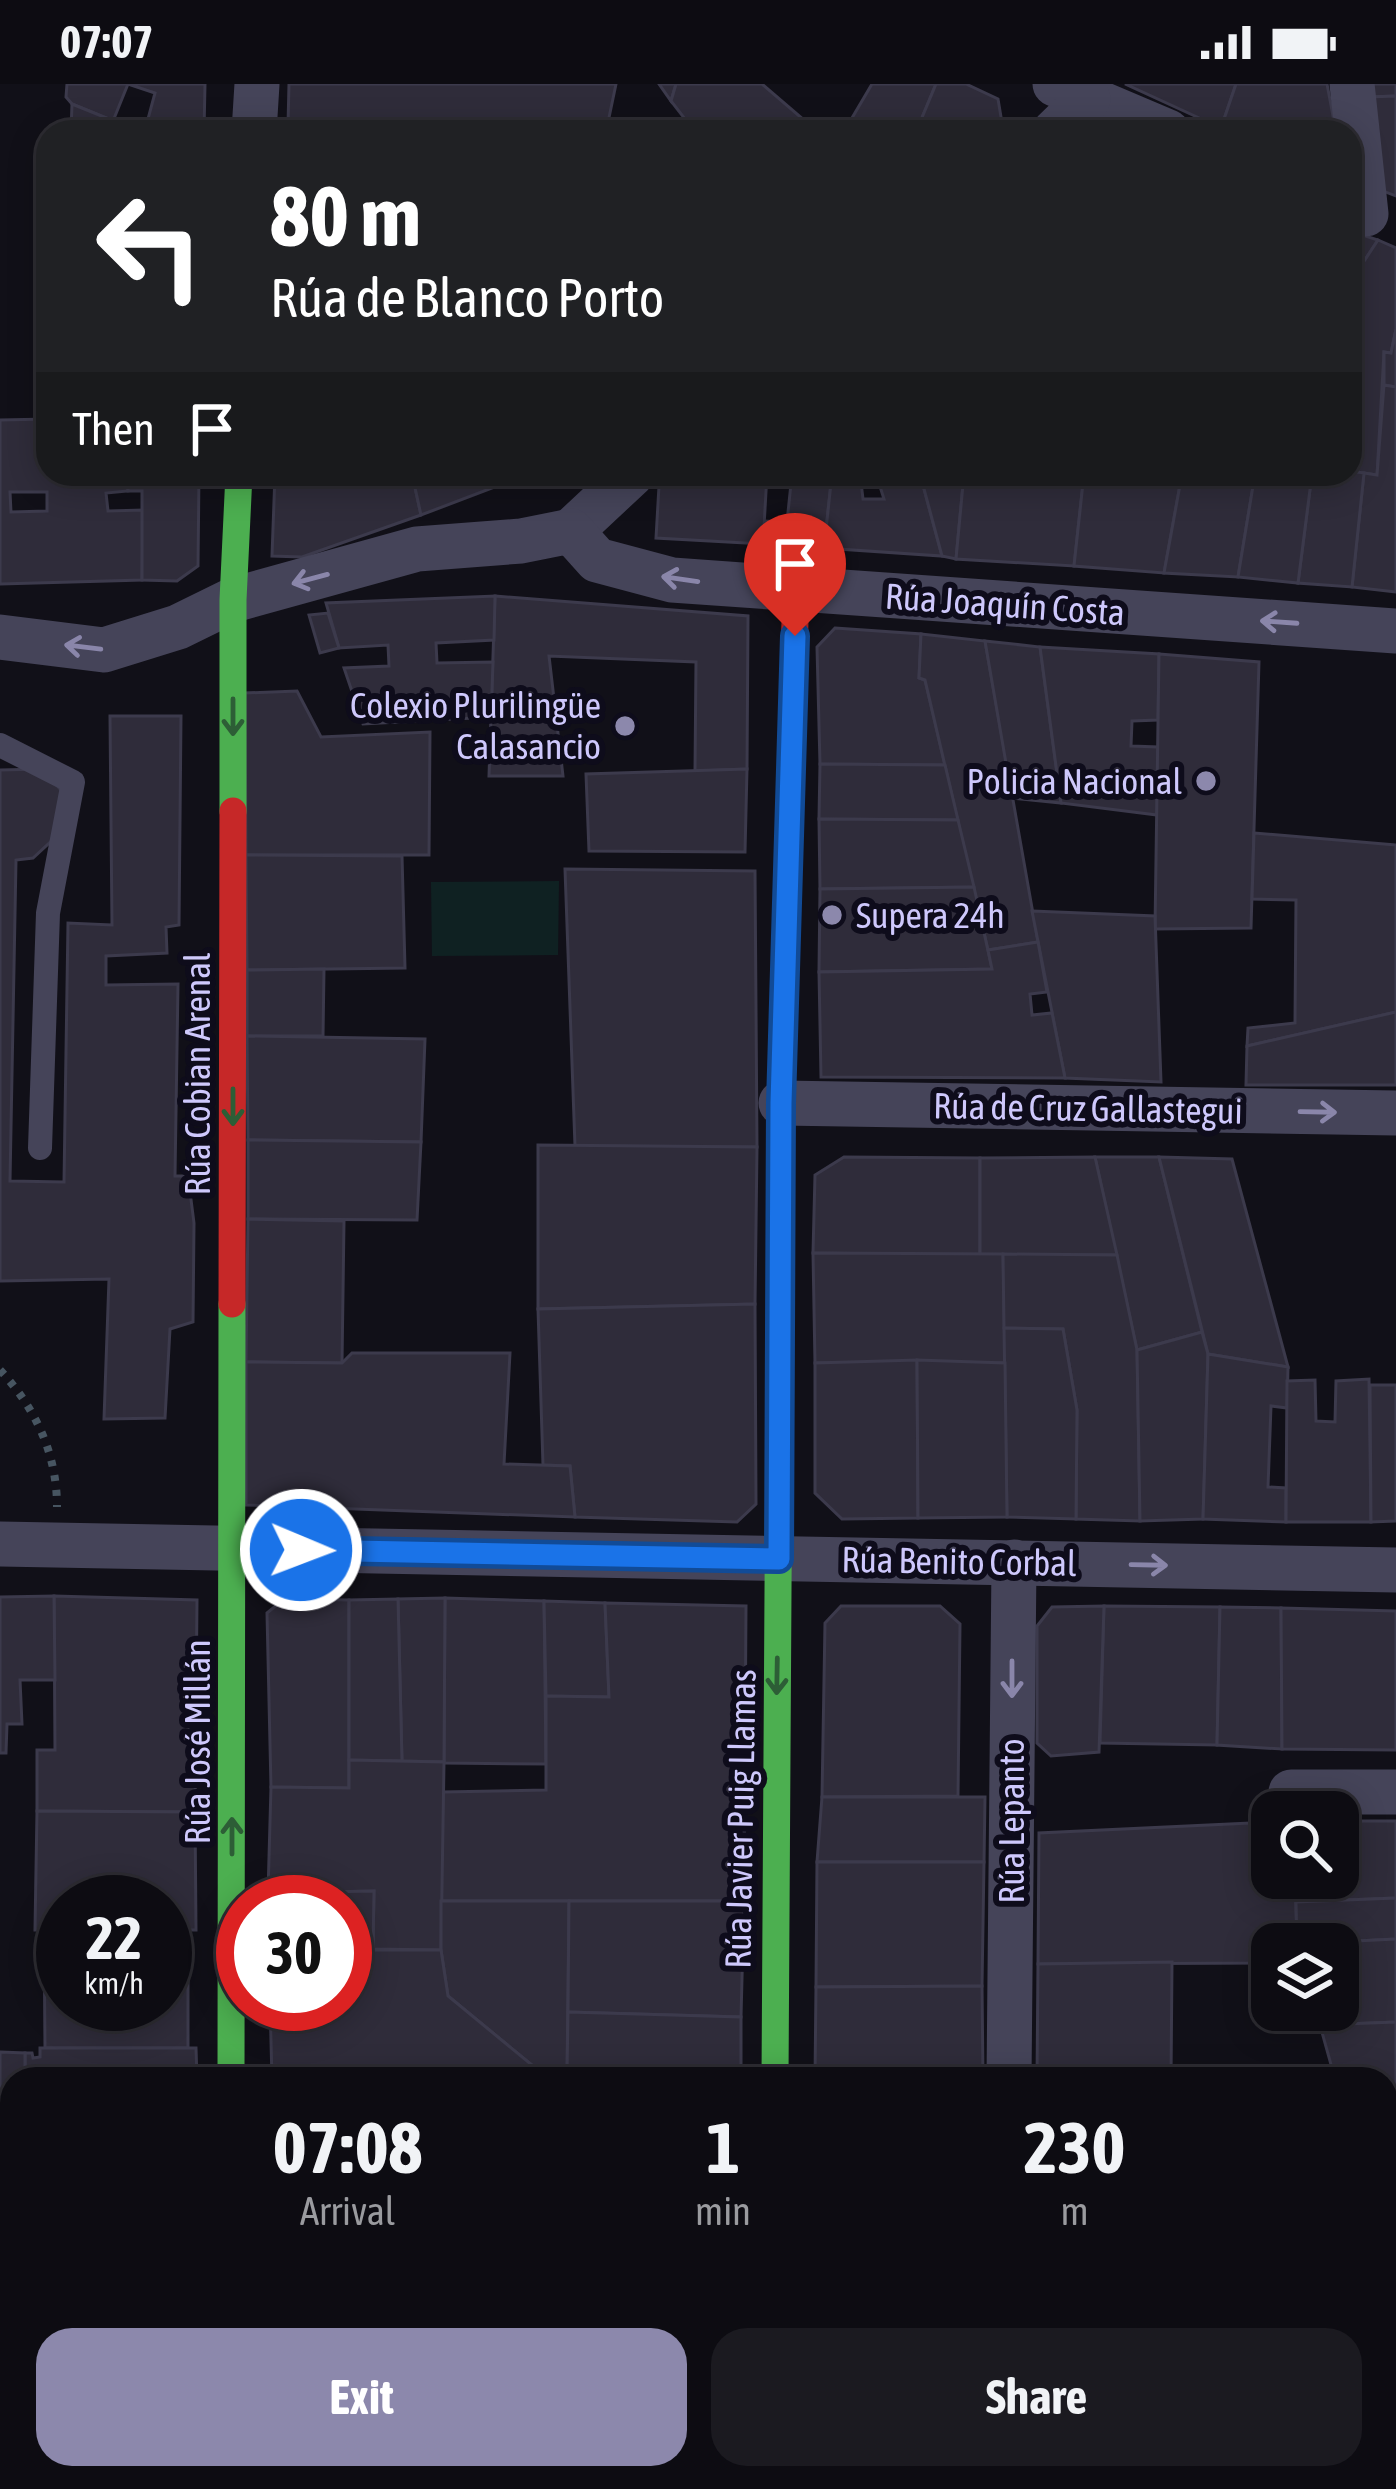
<!DOCTYPE html>
<meta charset="utf-8">
<style>
:root{--surface:#0d0c12;--page:#1b1a20;--text:#f1f3f6;--muted:#9a9b9f;--line:#2d2c32;--accent:#8c88ac}
body{margin:0;font-family:"Asap Condensed",sans-serif;background:var(--page);color:var(--text);height:100vh;display:flex;flex-direction:column;font-size:45px;white-space:nowrap}
*{box-sizing:border-box;margin:0}
p{font-size:39px;color:var(--muted)}
.icon{flex:none;width:66px;height:66px;fill:none;stroke:currentColor;stroke-width:2;stroke-linecap:round;stroke-linejoin:round}
.map{position:relative;flex:1;overflow:hidden}
.side{position:absolute;left:0px;top:1983px;width:1398px;height:423px;display:flex;flex-direction:column;background:var(--surface);border-radius:36px 36px 0 0;box-shadow:0 6px 30px #0003,0 0 0 3px var(--line)}
.side>*{flex:none}
.banner{position:absolute;left:36px;top:36px;width:1326px;height:366px;border-radius:36px;box-shadow:0 6px 30px #0003,0 0 0 3px var(--line);background:#202124;color:#fff;overflow:hidden}
.tools{position:absolute;left:1251px;top:1707px;display:grid;gap:24px}
.tools a{display:grid;place-items:center;width:108px;height:108px;border-radius:24px;background:var(--surface);box-shadow:0 6px 30px #0003,0 0 0 3px var(--line);font-size:60px}
.speed{position:absolute;left:36px;top:1791px;display:flex;gap:24px;font-size:60px;font-weight:700;text-align:center}
.speed>*{display:grid;place-content:center;width:156px;height:156px;border-radius:50%;background:var(--surface);box-shadow:0 6px 30px #0003,0 0 0 3px var(--line);line-height:1}
.speed small{font-size:30px;font-weight:400}
.speed .limit{border:18px solid #d22;background:#fff;color:#111}
.pin{position:absolute;display:grid;place-items:center;width:102px;height:102px;color:#fff;margin:-123px -51px;border-radius:50% 50% 50% 0;rotate:-45deg;box-shadow:0 0 12px #0007}
.pin .icon{rotate:45deg}
.me{position:absolute;width:132px;margin:-66px;rotate:91deg;stroke-linejoin:round;filter:drop-shadow(0 0 9px #0008)}
.turn{display:flex;align-items:center;gap:42px;height:252px;padding:0 36px;font-size:54px}
.turn .icon{width:156px;height:156px;stroke-width:2.5}
.turn b{display:block;font-size:84px;line-height:102px}
.then{display:flex;align-items:center;height:114px;padding:0 36px;background:#0003;gap:24px;font-size:45px}
.eta{display:flex;justify-content:space-evenly;align-items:center;height:204px;text-align:center}
.eta b{font-size:72px;font-weight:700;line-height:84px}
.primary-button{display:flex;gap:24px;margin-top:auto;padding:24px 36px}
.primary-button a{flex:1;height:138px;border-radius:36px;background:var(--accent);color:#fff;font-size:48px;font-weight:700;line-height:138px;text-align:center}
.primary-button a+a{background:var(--page);color:var(--text)}
.status{display:flex;justify-content:space-between;align-items:center;height:84px;padding:0 60px;background:var(--surface);direction:ltr}
.status svg{height:33px;fill:currentColor}
.map>svg:first-child{display:block}
.green{fill:#0f2122}
.building{fill:#2f2c3a;stroke:#3c3a4c;stroke-width:3;fill-rule:evenodd}
.lines{fill:none;stroke-linecap:round;stroke-linejoin:round}
.path{stroke:#475561;stroke-width:8;stroke-dasharray:6 9;stroke-linecap:butt}
.lane{stroke:#454459;stroke-width:24}
.street{stroke:#454459;stroke-width:45}
.fast{stroke:#4caf50;stroke-width:27}
.jam{stroke:#c62828;stroke-width:27}
.oneway{stroke:#8a86aa}
.oneway2{stroke:#2d5e36}
.route-casing{stroke:#114b97;stroke-width:30}
.route{stroke:#1a73e8;stroke-width:21}
.poi-dot{fill:#8c88ac;stroke:#0e0c1b;stroke-width:4.5}
.labels{text-anchor:middle;dominant-baseline:central;stroke-width:12;stroke-linejoin:round;paint-order:stroke}
.street-label{font-size:36px;fill:#cec8fc;stroke:#0e0c1b}
.poi-label{font-size:36px;fill:#cec8fc;stroke:#0e0c1b;text-anchor:end}
</style>
<div class="status"><b>07:07</b><svg viewBox="0 0 49 12"><path d="M0 12V9h3v3zM5 12V6h3v6zM10 12V3h3v9zM15 12V0h3v12zM26 1h20v11H26zM47 4h2v5h-2z"/></svg></div>
<div class="map">
<svg width="1396" height="2405" viewBox="0 0 1396 2405">
<rect width="100%" height="100%" fill="#111018"/>
<path class="green" d="M559,797L558,871L432,872L431,798Z"/>
<g class="building">
<path d="M67,0H205L204,48L145,46L155,9L128,0L113,37L72,20L66,13Z"/>
<path d="M289,0H616L606,48H394L288,41Z"/>
<path d="M659,0H676L671,17Z"/>
<path d="M676,0H762L818,48H695L671,17Z"/>
<path d="M872,0H936L916,48H878L852,34Z"/>
<path d="M936,0H966L998,15L1003,45L1000,48H916Z"/>
<path d="M1125,0H1236L1221,44Z"/>
<path d="M1236,0H1327L1336,48H1232L1221,44Z"/>
<path d="M1366,0H1396V12L1368,13Z"/>
<path d="M1396,12V112L1375,104L1368,13Z"/>
<path d="M72,20L124,41V48H71Z"/>
<path d="M288,41L394,48H288Z"/>
<path d="M1350,147L1378,156L1357,188L1350,221Z"/>
<path d="M1378,156L1396,164V245L1391,269L1384,268L1377,391L1350,387V221L1357,188Z"/>
<path d="M1396,245V303L1384,301V268L1391,269Z"/>
<path d="M1384,301L1396,303V508L1352,503L1364,389L1377,391Z"/>
<path d="M48,335V390H128V407L106,409L108,427L143,426L142,496L0,500V336ZM10,408H47V427L11,428Z"/>
<path d="M1350,387L1364,389L1352,503L1298,499L1312,390Z"/>
<path d="M128,390H199L198,482L177,497L142,496V407H128Z"/>
<path d="M275,390H412L421,431L302,473L272,472Z"/>
<path d="M412,390H529L421,431Z"/>
<path d="M678,390H767L763,460L656,454L659,402Z"/>
<path d="M792,390H832L824,464L763,460L765,437L787,438Z"/>
<path d="M832,390H860L863,415H884L876,390H920L942,472L824,464Z"/>
<path d="M920,390H964L956,475L942,472Z"/>
<path d="M964,390H1084L1074,482L956,475Z"/>
<path d="M1084,390H1182L1164,489L1074,482Z"/>
<path d="M1182,390H1255L1238,493L1164,489Z"/>
<path d="M1255,390H1312L1298,499L1238,493Z"/>
<path d="M495,512L748,532L747,685L695,687L696,578L549,572L563,692H489Z"/>
<path d="M495,512L494,556L436,559L437,579L493,578L491,633L363,640L344,584L389,582L388,561L339,564L326,519Z"/>
<path d="M328,529L339,564L320,569L309,531Z"/>
<path d="M835,544L921,550L919,594L925,596L945,681L820,680L817,563Z"/>
<path d="M921,550L985,557L1038,858L988,866L925,596L919,594Z"/>
<path d="M985,557L1040,563L1061,719L1012,714Z"/>
<path d="M1040,563L1159,570L1158,636L1132,637L1131,662L1158,663L1157,731L1061,719Z"/>
<path d="M1159,570L1259,578L1251,844L1155,845Z"/>
<path d="M297,607L321,653L430,648L429,771H246L245,609Z"/>
<path d="M110,632H181L179,841L166,843L167,869L106,872V901L178,900L175,1092H188L194,1139L193,1238L170,1245L165,1334L104,1335L109,1195L0,1197V686L42,685L61,706V748L33,774L16,776L10,1097L64,1098L68,839L112,841Z"/>
<path d="M820,680L945,681L958,736L819,735Z"/>
<path d="M747,685L745,768L589,767L586,690Z"/>
<path d="M819,735L958,736L974,803L820,805Z"/>
<path d="M1254,749L1396,761V928L1247,962L1248,944L1295,939L1296,816L1252,815Z"/>
<path d="M246,771L402,772L405,884L247,886Z"/>
<path d="M565,785L755,787L757,1063L575,1062Z"/>
<path d="M974,803L992,885L819,888L820,805Z"/>
<path d="M1032,827L1155,832L1161,998L1065,994Z"/>
<path d="M1038,858L1047,908L1030,910L1032,931L1052,929L1065,994L821,993L819,888L992,885L988,866Z"/>
<path d="M324,885L323,952H247V886Z"/>
<path d="M1396,928V1001H1246L1247,962Z"/>
<path d="M247,952L425,955L421,1058L248,1056Z"/>
<path d="M248,1056L421,1058L417,1136L248,1135Z"/>
<path d="M538,1061L757,1063L755,1220L538,1225Z"/>
<path d="M844,1073L980,1074V1171L813,1169L815,1091Z"/>
<path d="M1095,1073H1159L1202,1248L1137,1266Z"/>
<path d="M1095,1073L1117,1171H980V1074Z"/>
<path d="M1159,1073L1232,1075L1288,1283L1208,1270Z"/>
<path d="M248,1135L344,1137L342,1279L246,1278Z"/>
<path d="M813,1169L1003,1170L1005,1279H815Z"/>
<path d="M1003,1170L1117,1171L1137,1266L1140,1437L1076,1435L1077,1326L1063,1245L1004,1244Z"/>
<path d="M755,1220L756,1420L737,1438L575,1433L570,1382L543,1381L538,1225Z"/>
<path d="M1004,1244L1063,1245L1077,1326L1076,1435L1007,1433Z"/>
<path d="M1202,1248L1208,1270L1203,1435L1140,1437L1137,1266Z"/>
<path d="M352,1269H510L504,1380L570,1382L575,1433L246,1421V1278L342,1279Z"/>
<path d="M1208,1270L1288,1283L1287,1324L1271,1322L1268,1403L1286,1404V1438L1203,1435Z"/>
<path d="M917,1276L918,1434L842,1435L815,1409V1279Z"/>
<path d="M917,1276L1005,1279L1007,1433L918,1434Z"/>
<path d="M1369,1295L1371,1438H1286L1287,1297L1315,1296L1316,1337L1335,1338L1336,1297Z"/>
<path d="M1370,1301H1396V1437L1371,1438Z"/>
<path d="M54,1512L197,1516L195,1728L37,1727V1666H55Z"/>
<path d="M54,1512L55,1596H20L22,1640H7L6,1669H0V1513Z"/>
<path d="M445,1514L544,1517L546,1680L444,1679Z"/>
<path d="M445,1514L444,1678L402,1677L398,1515Z"/>
<path d="M284,1515L349,1516V1704L271,1703L267,1529Z"/>
<path d="M398,1515L402,1677L349,1676V1516Z"/>
<path d="M544,1517L605,1519L609,1613L546,1612Z"/>
<path d="M605,1519L746,1522L744,1817H441L443,1708L546,1706V1612L609,1613Z"/>
<path d="M841,1522H940L960,1540L958,1712L822,1713L825,1539Z"/>
<path d="M1104,1522L1220,1523L1217,1661L1100,1659Z"/>
<path d="M1104,1522L1099,1668L1051,1672L1037,1659V1542L1052,1523Z"/>
<path d="M1220,1523L1281,1524L1282,1665L1217,1661Z"/>
<path d="M1281,1524L1396,1527V1666L1282,1665Z"/>
<path d="M349,1676L444,1678L441,1866L373,1865L374,1807L268,1809L271,1703L349,1704Z"/>
<path d="M822,1713H985L984,1778H817Z"/>
<path d="M37,1727L195,1728L196,1846H165V1818H63V1846H35Z"/>
<path d="M1338,1737H1396V1814L1296,1818L1295,1794H1338Z"/>
<path d="M1272,1738V1794H1295L1297,1860H1272V1879L1038,1880L1039,1749Z"/>
<path d="M817,1778H984L982,1902L816,1903Z"/>
<path d="M374,1807L373,1865L345,1866V1818H268V1809Z"/>
<path d="M1396,1814V1855L1297,1860L1296,1818Z"/>
<path d="M441,1817H569L567,1991L539,1992L538,1986L448,1912L441,1866Z"/>
<path d="M569,1817H744L741,1933L568,1928Z"/>
<path d="M44,1846H63V1920H165V1846H188V1964H45Z"/>
<path d="M1396,1855V1938L1320,1941L1315,1926H1338V1860H1297Z"/>
<path d="M345,1866H441L448,1912L538,1986L539,1995H272L270,1920H345Z"/>
<path d="M1172,1878L1171,1995H1037L1038,1880Z"/>
<path d="M982,1902L983,1995H815L816,1903Z"/>
<path d="M568,1928L741,1933V1993L567,1991Z"/>
<path d="M1396,1938V2049L1386,2050V1995H1335L1320,1941Z"/>
<path d="M40,1964H196L197,1995H25V1969H32L33,1974L40,1973Z"/>
<path d="M0,1968L25,1969V1995H12V2116L0,2113Z"/>
<path d="M610,1991L741,1993V1995H610Z"/>
<path d="M1396,2049V2111H1386V2050Z"/>
<path d="M1386,2143H1396V2196L1386,2195Z"/>
<path d="M9,2208L12,2260L0,2262V2210Z"/>
<path d="M1386,2227H1396V2277L1386,2234Z"/>
<path d="M1386,2256H1391L1396,2277V2360L1386,2361Z"/>
<path d="M0,2273L8,2311L0,2313Z"/>
<path d="M12,2274V2325L1,2276Z"/>
<path d="M1396,2360V2405H1318L1317,2394H1386V2361Z"/>
<path d="M9,2391L13,2405H0V2393Z"/>
<path d="M549,2394L552,2405H413L411,2398L421,2394Z"/>
<path d="M612,2394H624L627,2405H572Z"/>
<path d="M1031,2394H1134L1135,2405H1031Z"/>
<path d="M1134,2394H1247L1250,2405H1135Z"/>
<path d="M1247,2394H1317L1318,2405H1250Z"/>
</g>
<g class="lines">
<path class="path" d="M0,1286C36,1325 57,1370 57,1423"/>
<path class="lane" d="M0,661L73,698L48,829L40,1064"/>
<g class="street">
<path d="M1055,0L1168,48"/>
<path d="M1352,0L1366,130"/>
<path d="M254,48L257,0"/>
<path d="M1054,48L1088,15"/>
<path d="M571,447L632,390"/>
<path d="M0,553L104,566L178,543L233,516L417,465L521,457L571,447L597,476L672,496L1396,547"/>
<path d="M781,1019L1396,1029"/>
<path d="M0,1460L1396,1486"/>
<path d="M1291,1708H1396"/>
<path d="M1009,1995L1014,1478"/>
<path d="M0,2142L12,2146"/>
<path d="M0,2357L12,2361"/>
<path d="M128,2394L166,2405"/>
<path d="M816,2394L852,2405"/>
<path d="M225,2405L271,2394"/>
<path d="M770,2405L773,2394"/>
<path d="M1006,2405V2394"/>
</g>
<g class="fast">
<path d="M233,727V516L239,390"/>
<path d="M231,1995L232,1220"/>
<path d="M775,1995L781,1019L789,733"/>
</g>
<g class="jam">
<path d="M789,733L796,505"/>
<path d="M232,1220L233,727"/>
</g>
</g>
<defs><path id="oneway-shaft" d="M-6 0H5M1.5-3L5.5 0L1.5 3" fill="none" stroke-width="1.6" stroke-linecap="round" stroke-linejoin="round" transform="scale(3)"/></defs>
<g class="oneway">
<use href="#oneway-shaft" transform="translate(310 495) rotate(165)"/>
<use href="#oneway-shaft" transform="translate(680 495) rotate(-172)"/>
<use href="#oneway-shaft" transform="translate(1279 538) rotate(-176)"/>
<use href="#oneway-shaft" transform="translate(83 563) rotate(-173)"/>
<use href="#oneway-shaft" transform="translate(1318 1028) rotate(1)"/>
<use href="#oneway-shaft" transform="translate(1149 1481) rotate(1)"/>
<use href="#oneway-shaft" transform="translate(1012 1595) rotate(90)"/>
</g>
<g class="oneway2">
<use href="#oneway-shaft" transform="translate(233 633) rotate(90)"/>
<use href="#oneway-shaft" transform="translate(233 1023) rotate(90)"/>
<use href="#oneway-shaft" transform="translate(777 1592) rotate(91)"/>
<use href="#oneway-shaft" transform="translate(232 1752) rotate(-90)"/>
</g>
<g class="lines">
<defs>
<path id="route" d="M301,1466L779,1475L781,1019L795,552"/>
</defs>
<use href="#route" class="route-casing"/>
<use href="#route" class="route"/>
</g>
<g class="poi-dot">
<circle cx="625" cy="642" r="12"/>
<circle cx="1206" cy="697" r="12"/>
<circle cx="832" cy="831" r="12"/>
</g>
<g class="labels">
<g class="street-label">
<text transform="translate(1005 520) rotate(4)">Rúa Joaquín Costa</text>
<text transform="translate(197 990) rotate(-90)">Rúa Cobian Arenal</text>
<text transform="translate(1088 1024) rotate(1)">Rúa de Cruz Gallastegui</text>
<text transform="translate(959 1477) rotate(1)">Rúa Benito Corbal</text>
<text transform="translate(197 1658) rotate(-90)">Rúa José Millán</text>
<text transform="translate(740 1735) rotate(-89)">Rúa Javier Puig Llamas</text>
<text transform="translate(1011 1737) rotate(-90)">Rúa Lepanto</text>
</g>
<g class="poi-label">
<text x="601" y="621">Colexio Plurilingüe<tspan x="601" dy="41">Calasancio</tspan></text>
<text x="1182" y="697">Policia Nacional</text>
<text x="856" y="831" text-anchor="start">Supera 24h</text>
</g>
</g>
</svg>
<div class="tools">
<a><svg class="icon" aria-label="search" viewBox="0 0 24 24"><circle cx="10" cy="10" r="6"/><path d="M15 15l6 6"/></svg></a>
<a><svg class="icon" aria-label="layers" viewBox="0 0 24 24"><path d="M12 4l9 5-9 5-9-5zM3 14l9 5 9-5"/></svg></a>
</div>
<div class="speed"><div>22<small>km/h</small></div><div class="limit">30</div></div>
<div class="pin" style="left:795px;top:552px;background:#d93025"><svg class="icon" aria-label="arrive" viewBox="0 0 24 24"><path d="M6 21V4h12l-3 4 3 4H6"/></svg></div>
<svg class="me" style="left:301px;top:1466px" viewBox="-20 -20 40 40"><circle r="17" fill="#1a73e8" stroke="#fff" stroke-width="3"/><path d="M0-11L8 9 0 5-8 9z" fill="#fff"/></svg>
<div class="banner">
<div class="turn"><svg class="icon" aria-label="left" viewBox="0 0 24 24"><path d="M17 20v-9H6M10 6l-5 5 5 5"/></svg><div><b>80 m</b>Rúa de Blanco Porto</div></div>
<div class="then">Then<svg class="icon" aria-label="arrive" viewBox="0 0 24 24"><path d="M6 21V4h12l-3 4 3 4H6"/></svg></div>
</div>
<section class="side">
<div class="eta">
<div><b>07:08</b><p>Arrival</p></div>
<div><b>1</b><p>min</p></div>
<div><b>230</b><p>m</p></div>
</div>
<div class="primary-button"><a>Exit</a><a>Share</a></div>
</section>
</div>
